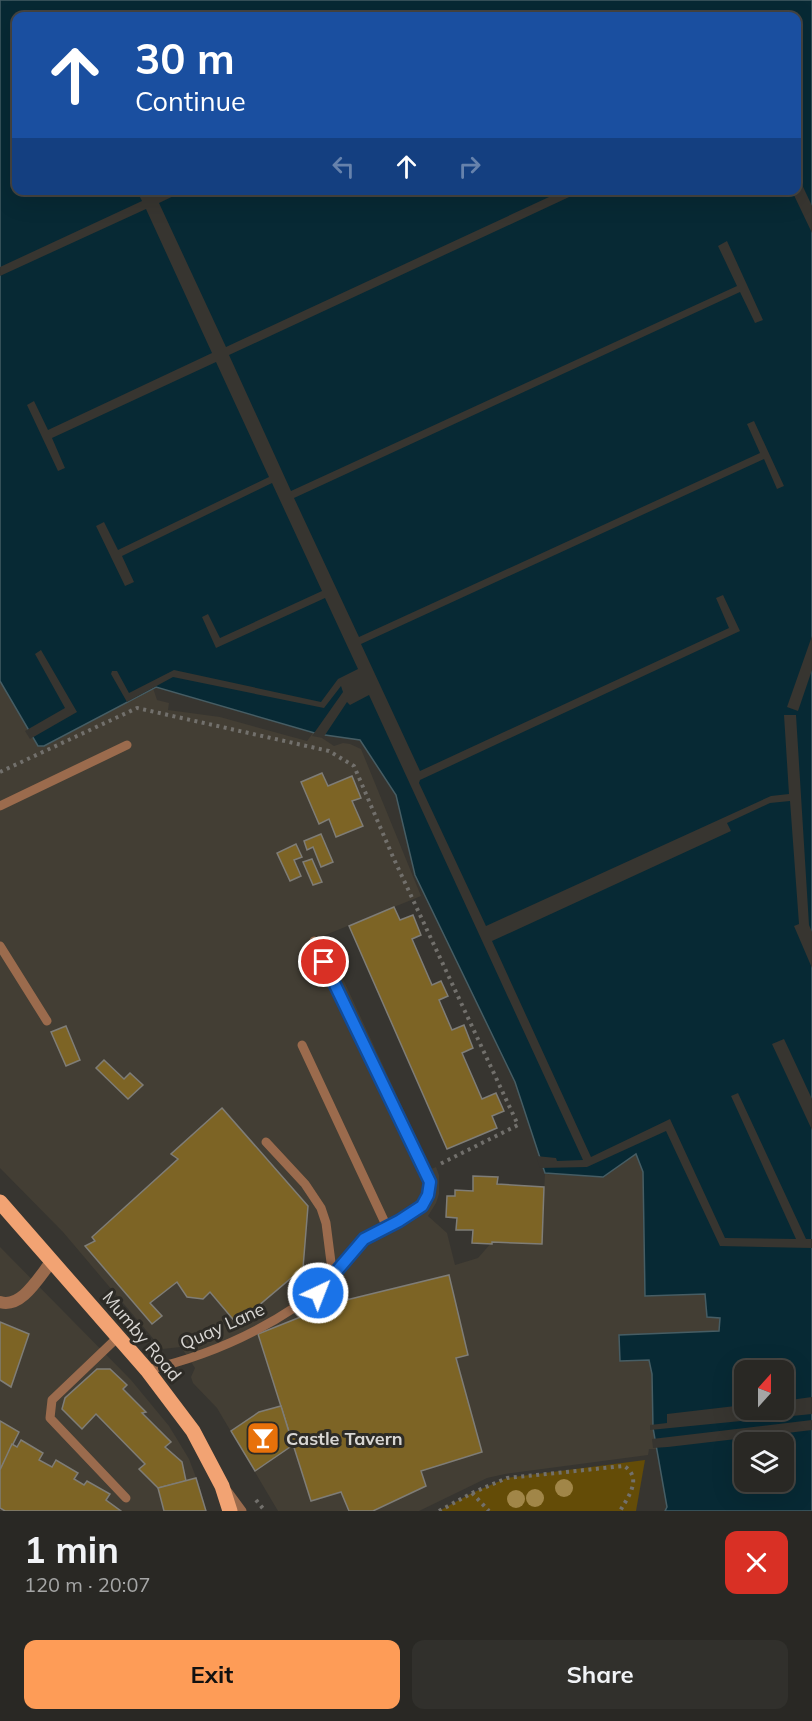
<!DOCTYPE html>
<meta charset="utf-8">
<style>
:root{--surface:#292824;--page:#31302c;--text:#f1f3f6;--muted:#a5a6a6;--line:#454441;--accent:#fe9c57}
body{margin:0;font-family:Mulish,sans-serif;background:var(--page);color:var(--text);height:100vh;display:flex;flex-direction:column;font-size:22px;white-space:nowrap}
*{box-sizing:border-box;margin:0}
p{font-size:20px;color:var(--muted)}
.icon{flex:none;width:33px;height:33px;fill:none;stroke:currentColor;stroke-width:2;stroke-linecap:round;stroke-linejoin:round}
.map{position:relative;height:1511px;overflow:hidden}
.details{display:flex;flex-direction:column;background:var(--surface);flex:1}
.details>*{flex:none}
.guide{position:absolute;left:12px;top:12px;width:789px;height:183px;border-radius:12px;box-shadow:0 6px 24px #0002,0 0 0 2px var(--line);background:#1a4fa0;color:#fff;overflow:hidden}
.needle{width:39px;rotate:21deg}
.fabs{position:absolute;left:734px;top:1360px;display:grid;gap:12px}
.fabs a{display:grid;place-items:center;width:60px;height:60px;border-radius:12px;background:var(--surface);box-shadow:0 6px 24px #0002,0 0 0 2px var(--line);font-size:30px}
.pin{position:absolute;display:grid;place-items:center;width:51px;height:51px;color:#fff;margin:-26px;border:3px solid #fff;border-radius:50%;box-shadow:0 2px 6px #0007}
.me{position:absolute;width:66px;margin:-33px;rotate:43deg;stroke-linejoin:round;filter:drop-shadow(0 0 4px #0008)}
.turn{display:flex;align-items:center;gap:21px;height:126px;padding:0 24px;font-size:27px}
.turn .icon{width:78px;height:78px;stroke-width:2.5}
.turn b{display:block;font-size:42px;line-height:51px}
.lanes{display:flex;align-items:center;height:57px;padding:0 24px;background:#0003;justify-content:center;gap:30px;direction:ltr}
.lanes .off{opacity:.35}
.round{display:grid;place-items:center;flex:none;width:63px;height:63px;border-radius:12px;background:var(--page)}
.summary{display:flex;align-items:center;justify-content:space-between;height:102px;padding:0 24px}
h1{font-size:36px;font-weight:700;line-height:45px}
.action{display:flex;gap:12px;margin-top:auto;padding:12px 24px}
.action a{flex:1;height:69px;border-radius:12px;background:var(--accent);color:#111;font-size:24px;font-weight:700;line-height:69px;text-align:center}
.action a+a{background:var(--page);color:var(--text)}
.map>svg:first-child{display:block}
.built{fill:#433e34}
.green{fill:#644c07}
.water{fill:#072934;stroke:#465d64;stroke-width:1.5;fill-rule:evenodd}
.pier{fill:#373530}
.building{fill:#7d6425;stroke:#7f7d77;stroke-width:1.5}
.lines{fill:none;stroke-linecap:round;stroke-linejoin:round}
.path{stroke:#72706c;stroke-width:4;stroke-dasharray:3 4.5;stroke-linecap:butt}
.lane{stroke:#9b6b4d;stroke-width:9}
.street{stroke:#9b6b4d;stroke-width:12}
.primary{stroke:#f2a373;stroke-width:15}
.tree{fill:#a18648}
.route-casing{stroke:#114b97;stroke-width:15}
.route{stroke:#1a73e8;stroke-width:10}
.labels{text-anchor:middle;dominant-baseline:central;stroke-width:6;stroke-linejoin:round;paint-order:stroke}
.street-label{font-size:18px;fill:#d8d6d3;stroke:#2d2b26}
.poi-label{font-size:18px;font-weight:bold;fill:#d8d6d3;stroke:#2d2b26;text-anchor:start}
</style>
<div class="map">
<svg width="812" height="1511" viewBox="0 0 812 1511">
<rect width="100%" height="100%" fill="#373530"/>
<g class="built">
<path d="M0,681L153,688L157,700L169,703L168,710L220,717L307,741L313,733L324,735L322,738L334,746L343,743L350,744L361,749L421,896L323,936L431,1169L436,1167L439,1175V1194L436,1203L428,1216L447,1233L455,1265L478,1258L492,1242L541,1244L545,1174L603,1177L636,1154L643,1172L720,1317L719,1331L649,1360L652,1374L653,1428L656,1449H649L648,1455L505,1474L487,1478L419,1511H278L217,1408L193,1383L191,1377L195,1368L181,1347L162,1349L63,1232L0,1168Z"/>
<path d="M0,1247L131,1380L169,1426L189,1459L200,1488L206,1511H0Z"/>
</g>
<path class="green" d="M645,1460L636,1511H439L472,1493L507,1478Z"/>
<path class="water" d="M0,0H812V1511H665L667,1507L653,1428L652,1374L649,1360L620,1361L619,1335L719,1331L720,1318L707,1317L705,1294L645,1296L643,1172L636,1154L603,1177L545,1173L515,1082L415,875L396,795L360,740L318,734L156,687L44,746H38L0,681ZM16,16H796V190H16ZM744,1371H783V1410H744ZM744,1443H783V1482H744Z"/>
<g class="pier">
<path d="M797,174L812,206V233L792,191L796,190Z"/>
<path d="M137,191H147L150,197L164,191H184L159,203L226,347L562,191H582L229,355L291,491L737,286L718,246L727,241L763,320L755,323L740,292L294,498L359,637L760,453L747,424L754,421L784,486L777,489L764,459L361,644L420,771L729,628L716,598L723,595L740,631L420,780L419,783L486,926L771,796L789,794L784,715H796L809,925L812,932V968L794,926L799,924L790,801L770,803L727,823L731,831L492,941L591,1157L670,1119L725,1238L796,1239L731,1096L738,1093L806,1239H812V1248L720,1246L666,1131L587,1167L540,1168L536,1156L556,1158L557,1161L583,1160L369,695L350,705L347,702L323,738L312,736L343,692L341,686L324,708L173,677L127,702L111,674L112,671H117L129,693L174,670L321,702L338,679L358,669L325,598L216,648L202,617L208,614L220,638L322,591L272,483L122,556L134,582L125,586L96,526L104,522L118,550L269,477L216,362L52,438L65,468L58,471L27,405L34,401L48,430L212,353L146,209L0,276V267L142,201Z"/>
<path d="M812,636V670L798,711L787,707Z"/>
<path d="M41,650L77,712L30,739L25,731L65,708L35,654Z"/>
<path d="M784,1039L812,1099V1130L772,1044Z"/>
<path d="M812,1397V1414L650,1430V1425L667,1423V1414L744,1405V1410H783V1401Z"/>
<path d="M812,1420V1430L668,1447L653,1448L652,1439Z"/>
</g>
<g class="building">
<path d="M322,773L328,786L352,776L361,798L352,801L363,826L336,837L329,819L319,824L301,782Z"/>
<path d="M321,834L333,862L321,867L313,847L307,850L304,841Z"/>
<path d="M296,844L302,857L294,860L301,876L290,881L277,853Z"/>
<path d="M312,859L322,882L313,885L303,862Z"/>
<path d="M394,907L400,920L413,915L421,935L412,939L432,985L441,981L448,996L439,1000L452,1030L464,1025L473,1048L462,1053L482,1099L496,1093L504,1111L492,1116L497,1128L447,1149L349,926Z"/>
<path d="M66,1026L80,1060L66,1066L51,1032Z"/>
<path d="M104,1060L124,1079L130,1073L143,1085L128,1099L96,1068Z"/>
<path d="M222,1108L308,1206L303,1268L237,1324L210,1292L203,1299L187,1297L177,1282L150,1303L162,1316L152,1324L85,1246L95,1241L92,1237L178,1159L171,1154Z"/>
<path d="M473,1176L498,1177L497,1184L544,1187L542,1244L492,1242V1244L472,1243L473,1230H456L457,1218L446,1217L447,1196H455V1190L473,1191Z"/>
<path d="M449,1275L468,1355L456,1358L482,1452L421,1471L426,1486L373,1511H349L341,1492L311,1501L258,1334L338,1302Z"/>
<path d="M0,1322L29,1334L11,1387L0,1380Z"/>
<path d="M97,1369H110L127,1385L123,1389L146,1412L142,1413L171,1442L165,1447L182,1462L186,1481L158,1488L139,1469L145,1464L96,1414L82,1429L62,1409L65,1398Z"/>
<path d="M281,1406L293,1445L255,1471L231,1431L259,1412Z"/>
<path d="M0,1421L19,1432L0,1470Z"/>
<path d="M21,1440L43,1453L39,1460L52,1467L56,1460L78,1473L74,1479L84,1485L87,1481L110,1494L106,1500L121,1511H5L0,1508V1470L12,1444L17,1447Z"/>
<path d="M196,1478L206,1511H164L158,1488Z"/>
</g>
<g class="lines">
<g class="path">
<path d="M0,772L137,708L329,751L354,766L393,857L518,1125L438,1165"/>
<path d="M472,1493L489,1511"/>
<path d="M256,1500L265,1511"/>
<path d="M439,1511L472,1493L507,1478L624,1466C643,1478 628,1497 620,1511"/>
</g>
<g class="lane">
<path d="M0,806L127,745"/>
<path d="M0,946L47,1021"/>
<path d="M302,1045L387,1227"/>
<path d="M266,1142L305,1184L321,1208L326,1223L333,1278"/>
<path d="M118,1337L52,1400L50,1418L126,1498"/>
<path d="M147,1370C200,1358 252,1336 297,1306C305,1301 313,1297 320,1291C337,1275 347,1253 365,1239C391,1217 423,1224 430,1182L314,941"/>
<path d="M228,1492L242,1511"/>
</g>
<path class="street" d="M0,1302C22,1309 40,1275 52,1261"/>
<path class="primary" d="M0,1202L147,1370L193,1431L222,1486L230,1511"/>
</g>
<g class="tree">
<circle cx="564" cy="1488" r="9"/>
<circle cx="535" cy="1498" r="9"/>
<circle cx="516" cy="1499" r="9"/>
</g>
<g class="lines">
<defs>
<path id="route" d="M318,1293L364,1239L399,1221L422,1206L428,1195L430,1182L324,962"/>
</defs>
<use href="#route" class="route-casing"/>
<use href="#route" class="route"/>
</g>
<defs>
<symbol id="bar-square" viewBox="-11 -11 22 22"><rect x="-9" y="-9" width="18" height="18" rx="4" fill="#e8710a" stroke="#2d2b26"/><path d="M-6-5H6L.8 .8V4.5H3.5V6h-7V4.5H-.8V.8Z" fill="#fff"/></symbol>
</defs>
<g fill-rule="evenodd">
<use href="#bar-square" x="244" y="1419" width="38" height="38"/>
</g>
<g class="labels">
<g class="street-label">
<text transform="translate(222 1326) rotate(-24)">Quay Lane</text>
<text transform="translate(142 1336) rotate(50)">Mumby Road</text>
</g>
<g class="poi-label">
<text x="286" y="1438">Castle Tavern</text>
</g>
</g>
</svg>
<div class="fabs">
<a><svg class="needle" viewBox="-14 -14 28 28"><path d="M0-13l5 13h-10z" fill="#e53935"/><path d="M0 13l5-13h-10z" fill="#a5a6a6"/></svg></a>
<a><svg class="icon" aria-label="layers" viewBox="0 0 24 24"><path d="M12 4l9 5-9 5-9-5zM3 14l9 5 9-5"/></svg></a>
</div>
<div class="pin" style="left:324px;top:962px;background:#d93025"><svg class="icon" aria-label="arrive" viewBox="0 0 24 24"><path d="M6 21V4h12l-3 4 3 4H6"/></svg></div>
<svg class="me" style="left:318px;top:1293px" viewBox="-20 -20 40 40"><circle r="17" fill="#1a73e8" stroke="#fff" stroke-width="3"/><path d="M0-11L8 9 0 5-8 9z" fill="#fff"/></svg>
<div class="guide">
<div class="turn"><svg class="icon" aria-label="ahead" viewBox="0 0 24 24"><path d="M12 20V5M6 11l6-6 6 6"/></svg><div><b>30 m</b>Continue</div></div>
<div class="lanes"><svg class="icon off" aria-label="left" viewBox="0 0 24 24"><path d="M17 20v-9H6M10 6l-5 5 5 5"/></svg><svg class="icon" aria-label="ahead" viewBox="0 0 24 24"><path d="M12 20V5M6 11l6-6 6 6"/></svg><svg class="icon off" aria-label="right" viewBox="0 0 24 24"><path d="M7 20v-9h11M14 6l5 5-5 5"/></svg></div>
</div>
</div>
<section class="details">
<div class="summary"><div><h1>1 min</h1><p>120 m · 20:07</p></div><a class="round" style="background:#d93025;color:#fff"><svg class="icon" aria-label="close" viewBox="0 0 24 24"><path d="M6 6l12 12M18 6L6 18"/></svg></a></div>
<div class="action"><a>Exit</a><a>Share</a></div>
</section>
